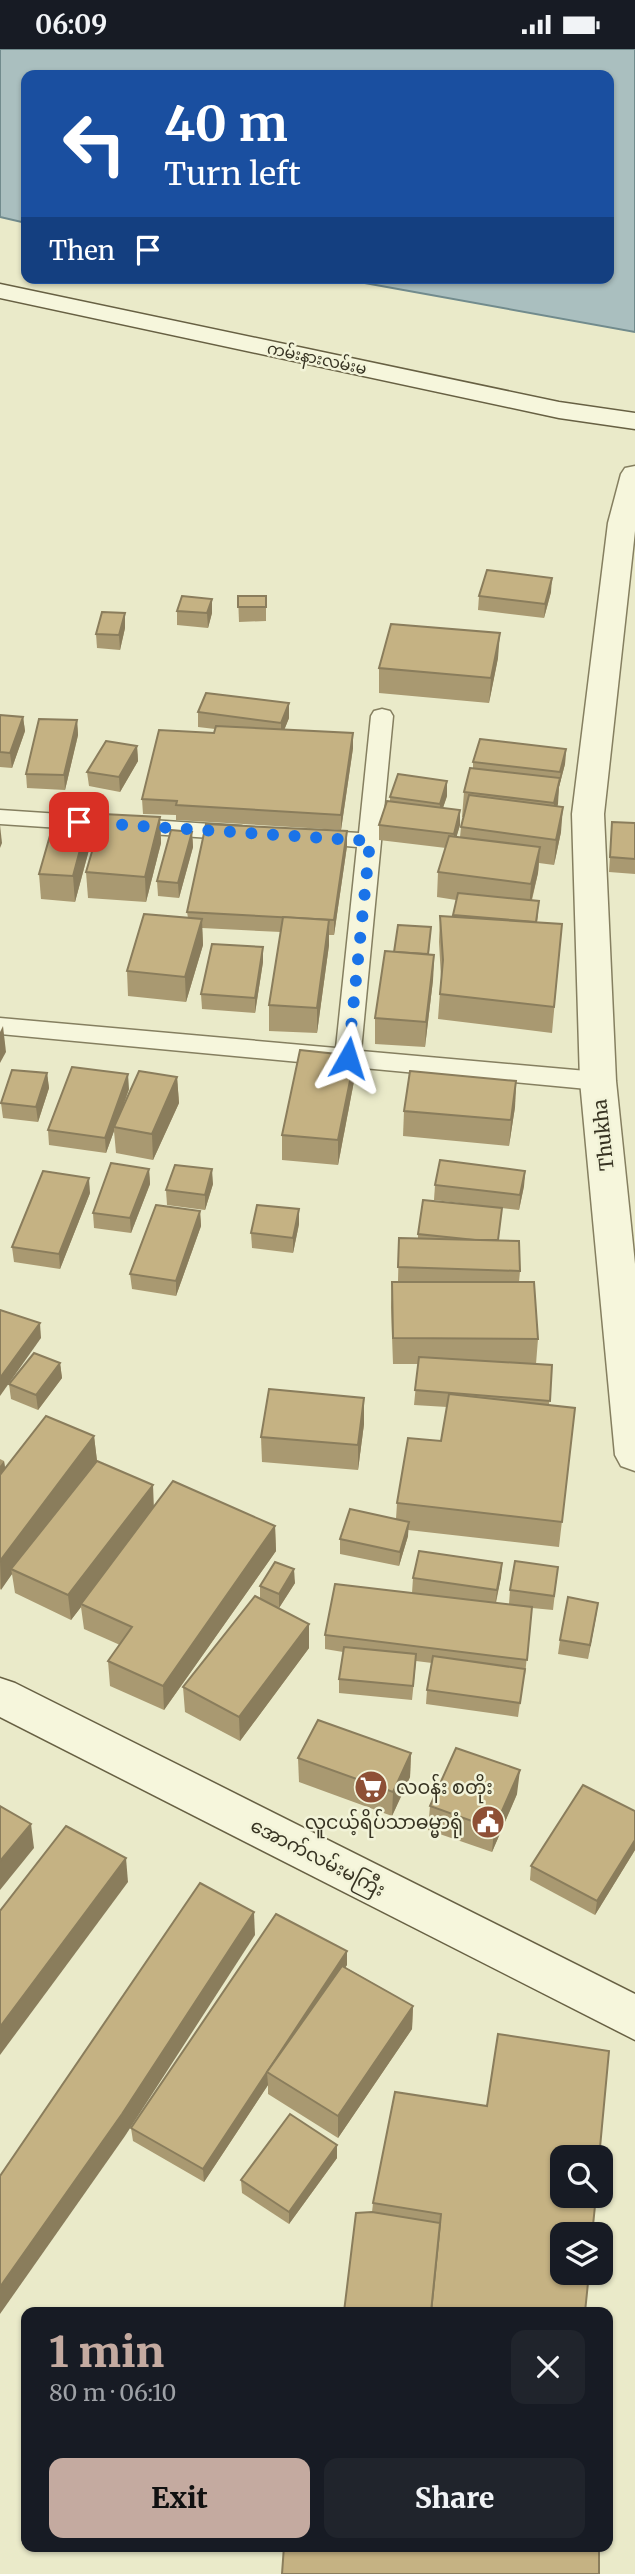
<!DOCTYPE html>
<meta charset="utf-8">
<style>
:root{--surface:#171b24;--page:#20242c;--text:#f1f3f6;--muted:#9ea1a6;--accent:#c4aaa0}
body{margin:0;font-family:Merriweather,"Noto Sans Myanmar",serif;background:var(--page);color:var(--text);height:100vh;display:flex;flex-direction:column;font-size:26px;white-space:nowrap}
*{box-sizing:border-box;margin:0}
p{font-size:23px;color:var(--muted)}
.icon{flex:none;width:38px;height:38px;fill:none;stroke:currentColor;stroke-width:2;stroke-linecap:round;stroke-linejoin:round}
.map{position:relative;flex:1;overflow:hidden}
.side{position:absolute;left:21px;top:2258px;width:592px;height:245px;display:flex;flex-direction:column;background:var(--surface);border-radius:14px;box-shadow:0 2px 5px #0004}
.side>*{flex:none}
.banner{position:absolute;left:21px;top:21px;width:593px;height:214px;border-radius:14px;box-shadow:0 2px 5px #0004;background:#1a4fa0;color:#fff;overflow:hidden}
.controls{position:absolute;left:550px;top:2096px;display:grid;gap:14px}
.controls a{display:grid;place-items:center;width:63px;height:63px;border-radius:14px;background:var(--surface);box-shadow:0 2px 5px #0004;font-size:35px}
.pin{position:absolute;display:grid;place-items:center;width:60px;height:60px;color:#fff;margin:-30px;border-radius:14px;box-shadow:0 4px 10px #0006}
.me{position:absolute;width:77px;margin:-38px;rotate:6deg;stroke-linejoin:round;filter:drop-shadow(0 0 5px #0008)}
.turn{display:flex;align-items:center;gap:24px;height:147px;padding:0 28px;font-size:32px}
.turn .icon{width:91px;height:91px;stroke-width:2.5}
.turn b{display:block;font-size:49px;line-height:60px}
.then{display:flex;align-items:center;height:66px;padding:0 28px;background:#0003;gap:14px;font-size:26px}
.round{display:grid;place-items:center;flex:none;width:74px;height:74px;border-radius:14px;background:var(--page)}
.summary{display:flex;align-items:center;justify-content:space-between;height:119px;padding:0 28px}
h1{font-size:42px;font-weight:800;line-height:52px;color:var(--accent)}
.primary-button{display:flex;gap:14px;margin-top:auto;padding:14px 28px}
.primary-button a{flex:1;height:80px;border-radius:14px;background:var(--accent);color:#111;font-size:28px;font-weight:800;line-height:80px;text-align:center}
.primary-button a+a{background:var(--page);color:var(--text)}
.status{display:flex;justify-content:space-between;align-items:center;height:49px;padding:0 35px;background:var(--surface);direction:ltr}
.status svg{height:19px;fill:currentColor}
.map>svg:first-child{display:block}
.water{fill:#aabfbf;stroke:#718b8d;stroke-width:2}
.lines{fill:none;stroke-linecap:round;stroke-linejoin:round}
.service-casing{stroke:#857f60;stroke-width:3}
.minor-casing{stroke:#857f60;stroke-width:3}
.secondary-casing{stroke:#676043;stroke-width:3}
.service{fill:#f6f6dc;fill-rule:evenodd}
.minor{fill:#f6f6dc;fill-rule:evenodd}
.secondary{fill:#f6f6dc;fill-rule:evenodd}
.wall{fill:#a99971}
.shaded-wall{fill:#8a7d5c}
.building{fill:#c5b283;stroke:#8a7d5c;stroke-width:2}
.route{stroke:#1a73e8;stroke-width:12;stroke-dasharray:0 21.6}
.labels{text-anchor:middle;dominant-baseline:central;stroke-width:5;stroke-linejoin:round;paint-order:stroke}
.far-street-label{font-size:16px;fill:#373322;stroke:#f2f3d8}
.street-label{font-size:19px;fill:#373322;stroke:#f2f3d8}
.poi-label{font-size:19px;fill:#373322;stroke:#f2f3d8;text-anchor:start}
</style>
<div class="status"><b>06:09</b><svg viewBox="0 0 49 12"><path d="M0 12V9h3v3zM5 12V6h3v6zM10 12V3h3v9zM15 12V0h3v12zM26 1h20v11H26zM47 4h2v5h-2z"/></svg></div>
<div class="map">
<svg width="635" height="2525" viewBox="0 0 635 2525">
<rect width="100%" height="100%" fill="#eaeac9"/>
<path class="water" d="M0,0H635V283L337,229H609V26H26V174L0,168Z"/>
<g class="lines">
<defs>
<g id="service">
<path d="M382,660L390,662L393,667L361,1002L598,1023L607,1026L611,1032L607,1038L598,1041L0,985V969L336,999L357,798L302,793L298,788L302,783L310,781L359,784L371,667L374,662Z"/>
<path d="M0,761L241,777L249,779L253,784L249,789L241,791L0,775Z"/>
</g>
<path id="minor" d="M635,417V482L604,765L616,1032L635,1215V1422L621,1417L615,1406L580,1032L572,765L608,474L621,425L625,419Z"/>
<g id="secondary">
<path d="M0,235L559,353L635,364V380L559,369L0,249Z"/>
<path d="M0,1629L15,1634L635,1945V1991L0,1668Z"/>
</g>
</defs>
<use href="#service" class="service-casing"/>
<use href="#minor" class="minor-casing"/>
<use href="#secondary" class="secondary-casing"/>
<use href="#service" class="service"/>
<use href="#minor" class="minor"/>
<use href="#secondary" class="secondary"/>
</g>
<g class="wall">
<path d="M551,543L544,569L478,561L479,547Z"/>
<path d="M238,547H266V572L239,573Z"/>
<path d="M212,550V564L208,579L177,576V562Z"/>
<path d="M125,579L120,601L97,599L96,585Z"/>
<path d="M498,609L489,654L379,644V619Z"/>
<path d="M198,663L289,669L284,681L353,684V699L341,781L176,771V766L143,765L142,750L214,684L215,680L198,678Z"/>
<path d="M0,666L23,668L25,682L12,719L0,718Z"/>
<path d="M77,671L78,686L65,741L27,739L26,725Z"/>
<path d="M137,697L138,712L120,743L89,737L87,723Z"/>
<path d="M566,700L565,715L559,738L557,757L561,783L554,816L539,814L538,824L532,851L538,867L537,873L562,875L552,984L438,970L441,929L439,893L440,867L453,868L456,851L437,848L438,823L446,799L379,791V776L390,753V748L447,747L443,759L460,776L456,788H460L461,778L463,768H462L464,743L473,719V713Z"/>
<path d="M160,768L161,794L146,853L88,849L86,823Z"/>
<path d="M612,773L635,774V825L609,823Z"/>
<path d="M347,782V797L334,886H329V896L317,984L269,982V956L281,883L202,879L203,896L186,953L128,947L127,922L188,869L187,863Z"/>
<path d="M192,783L193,798L179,849L158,847L157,832Z"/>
<path d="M90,797L75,853L41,850L39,825Z"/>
<path d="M431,878L429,905L434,906L433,931L425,998L375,995V969L394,903Z"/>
<path d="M263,898V913L255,964L202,960L201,945Z"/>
<path d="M355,1007L354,1032L338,1116L282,1111V1086Z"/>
<path d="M47,1024L49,1039L38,1073L3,1069L1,1054Z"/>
<path d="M177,1028L179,1054L153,1111L116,1104L114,1082L106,1104L49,1096L48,1081L129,1040L121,1063Z"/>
<path d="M516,1032L515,1058L509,1097L403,1087L404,1062Z"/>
<path d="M149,1120L150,1135L131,1184L94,1179L93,1164Z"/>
<path d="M525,1122L524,1137L519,1161L434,1151L435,1136Z"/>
<path d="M213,1135L205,1161L167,1156L166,1141Z"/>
<path d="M90,1144L60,1220L14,1213L12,1198Z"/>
<path d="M299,1160V1175L293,1204L252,1199L251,1184Z"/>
<path d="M200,1162L201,1177L176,1247L132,1240L130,1225Z"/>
<path d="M418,1185L499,1191L520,1222L519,1233L538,1290L536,1315L552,1316L549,1356L575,1359L559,1498L408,1481V1487L399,1517L340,1505V1490L396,1470L397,1454L441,1392L447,1358L414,1356L418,1315H393L391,1258L392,1233H398L399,1189H418Z"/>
<path d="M60,1314L62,1329L38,1361L11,1350L9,1335Z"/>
<path d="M364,1349V1375L358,1421L262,1413L261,1388Z"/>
<path d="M94,1387L97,1412L154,1457L275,1477L276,1502L164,1661L110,1637L108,1612L120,1596L84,1580L81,1558L71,1571L15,1544L12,1525L0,1541V1410L4,1412L5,1420Z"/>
<path d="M502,1514L501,1528L496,1554L509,1555L510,1541L558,1518L553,1561L532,1559L525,1626L524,1625L518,1668L426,1655L427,1641L432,1614L416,1612L412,1651L339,1644V1630L343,1603L325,1600V1586L412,1544L413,1529Z"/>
<path d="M295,1534L279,1559L274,1557L309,1599L240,1692L185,1663L183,1638L260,1550V1537Z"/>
<path d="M598,1554L588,1610L558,1605L560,1591Z"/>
<path d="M411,1704L410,1728L392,1767L299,1733L298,1709Z"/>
<path d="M517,1745L492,1803L428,1781L430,1757Z"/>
<path d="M635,1762V1801L595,1866L530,1831L531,1817Z"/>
<path d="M347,1902V1916L345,1918L413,1957L412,1980L338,2089L268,2045V2036L204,2133L133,2092L131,2079Z"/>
<path d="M395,2043L585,2263L372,2163L373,2154Z"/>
<path d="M337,2096V2109L289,2175L242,2144L241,2131Z"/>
</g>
<g class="shaded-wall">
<path d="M552,529L551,543L544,569L545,555Z"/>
<path d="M212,550V564L208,579L207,564Z"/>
<path d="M125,564V579L120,601L119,586Z"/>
<path d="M500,584L498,609L489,654L491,629Z"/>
<path d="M289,654V669L281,689V674Z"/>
<path d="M23,668L25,682L12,719L10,704Z"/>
<path d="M77,671L78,686L65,741L64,726Z"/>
<path d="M353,684V699L341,781V766Z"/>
<path d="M137,697L138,712L120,743L119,728Z"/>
<path d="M566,700L565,715L559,738L558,755L552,779L554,754Z"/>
<path d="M447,732V747L439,770L440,755Z"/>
<path d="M563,758L561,783L554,816L556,791Z"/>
<path d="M460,761V776L453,800L454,785Z"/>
<path d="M160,768L161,794L146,853L145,828Z"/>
<path d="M88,771L90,797L75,853L73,827Z"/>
<path d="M0,776L2,794L0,799Z"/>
<path d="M347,782V797L334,886V871Z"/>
<path d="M192,783L193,798L179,849L178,834Z"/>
<path d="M540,798L538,824L529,861L531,835Z"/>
<path d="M202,870L203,896L186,953L185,928Z"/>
<path d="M329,871V896L317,984V959Z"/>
<path d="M263,898V913L255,964V949Z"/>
<path d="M434,906L433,931L425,998L426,973Z"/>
<path d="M3,977L6,1003L0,1014V983Z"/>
<path d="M355,1007L354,1032L338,1116V1091Z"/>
<path d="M47,1024L49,1039L38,1073L36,1058Z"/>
<path d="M128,1025L129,1040L115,1079L114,1078V1082L106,1104L105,1089Z"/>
<path d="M177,1028L179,1054L153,1111L152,1085Z"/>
<path d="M516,1032L515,1058L509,1097L511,1071Z"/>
<path d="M149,1120L150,1135L131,1184L130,1169Z"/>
<path d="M212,1120L213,1135L205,1161V1146Z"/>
<path d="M525,1122L524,1137L519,1161L520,1146Z"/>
<path d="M89,1129L90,1144L60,1220L59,1205Z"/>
<path d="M299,1160V1175L293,1204V1189Z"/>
<path d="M200,1162L201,1177L176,1247V1232Z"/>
<path d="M40,1274L41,1289L0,1347V1329Z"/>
<path d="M60,1314L62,1329L38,1361L36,1346Z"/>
<path d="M364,1349V1375L358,1421V1396Z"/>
<path d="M94,1387L97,1412L11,1520L12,1525L1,1541L0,1512Z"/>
<path d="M4,1412L8,1437L0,1446V1417Z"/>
<path d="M153,1436L154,1461L81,1555V1558L71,1571L68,1546Z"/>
<path d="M409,1473L408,1487L399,1517L400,1503Z"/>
<path d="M275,1477L276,1502L164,1661L163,1637Z"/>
<path d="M502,1514L501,1528L495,1556L497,1541Z"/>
<path d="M294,1520L295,1534L279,1559V1545Z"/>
<path d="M598,1554L596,1568L588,1610L590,1596Z"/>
<path d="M309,1575V1599L240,1692L239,1668Z"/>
<path d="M411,1704L410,1728L392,1767L393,1743Z"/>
<path d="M520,1721L517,1745L492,1803L494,1780Z"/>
<path d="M31,1775L34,1799L0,1841V1812Z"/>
<path d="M635,1791V1801L595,1866L597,1852Z"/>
<path d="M126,1809L128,1833L0,2006V1978Z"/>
<path d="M254,1863L255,1886L125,2087L0,2265V2238Z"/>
<path d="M347,1902V1916L274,2027L267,2023Z"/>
<path d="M413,1957L412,1980L338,2089V2067Z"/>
<path d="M267,2023L268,2036L204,2133L203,2120Z"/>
<path d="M337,2096V2109L289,2175V2163Z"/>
</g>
<g class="building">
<path d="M487,521L552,529L545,555L479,547Z"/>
<path d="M182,547L212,550L207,564L177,562Z"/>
<rect x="238" y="547" width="28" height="11"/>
<path d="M102,563L125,564L119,586L96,585Z"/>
<path d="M391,575L500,584L491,629L379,619Z"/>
<path d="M206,644L289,654L281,674L198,663Z"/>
<path d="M0,666L23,668L10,704L0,703Z"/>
<path d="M39,670L77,671L64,726L26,725Z"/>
<path d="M216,677L353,684L341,766L176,756L177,752L142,750L159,681L214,684Z"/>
<path d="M480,690L566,700L560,723L473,713Z"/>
<path d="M106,692L137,697L119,728L87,723Z"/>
<path d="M470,719L560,729L554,754L464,743Z"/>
<path d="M398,725L447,732L440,755L390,748Z"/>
<path d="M469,746L563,758L556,791L461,778Z"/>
<path d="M387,752L460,761L454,785L379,776Z"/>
<path d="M103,765L160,768L145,828L86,823Z"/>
<path d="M55,769L88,771L73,827L39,825Z"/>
<path d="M612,773L635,774V810L610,808Z"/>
<path d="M206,775L347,782L334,871L187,863Z"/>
<path d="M171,781L192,783L178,834L157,832Z"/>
<path d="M449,787L540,798L531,835L438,823Z"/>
<path d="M458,844L539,852L536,873L453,866Z"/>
<path d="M144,865L202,870L185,928L127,922Z"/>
<path d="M440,867L562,875L554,958L440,945L443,911Z"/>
<path d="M283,868L329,871L317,959L269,956Z"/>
<path d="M398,876L431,878L428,905L394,903Z"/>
<path d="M212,895L263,898L255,949L201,945Z"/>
<path d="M385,902L434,906L426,973L375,969Z"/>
<path d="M300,1001L355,1007L338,1091L282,1086Z"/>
<path d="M72,1018L128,1025L105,1089L48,1081Z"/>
<path d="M12,1021L47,1024L36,1058L1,1054Z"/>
<path d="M139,1022L177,1028L152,1085L114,1078Z"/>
<path d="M410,1022L516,1032L511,1071L404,1062Z"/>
<path d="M440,1111L525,1122L520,1146L435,1136Z"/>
<path d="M111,1114L149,1120L130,1169L93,1164Z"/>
<path d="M175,1116L212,1120L205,1146L166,1141Z"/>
<path d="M43,1122L89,1129L59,1205L12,1198Z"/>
<path d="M423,1151L502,1159L498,1191H475L418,1185Z"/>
<path d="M156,1156L200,1162L176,1232L130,1225Z"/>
<path d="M257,1156L299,1160L293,1189L251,1184Z"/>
<path d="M399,1189L519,1192L520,1222L398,1218Z"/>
<path d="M392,1233H534L538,1290L393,1289Z"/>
<path d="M0,1261L40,1274L0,1329Z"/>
<path d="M34,1304L60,1314L36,1346L9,1335Z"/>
<path d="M419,1308L552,1316L550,1352L415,1341Z"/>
<path d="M269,1340L364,1349L358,1396L261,1388Z"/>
<path d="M449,1345L575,1359L562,1473L397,1454L408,1389L441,1392Z"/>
<path d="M46,1367L94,1387L0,1512V1426Z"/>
<path d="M97,1412L153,1436L68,1546L11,1520Z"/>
<path d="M173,1432L275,1477L163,1637L108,1612L132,1578L81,1555Z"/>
<path d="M350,1460L409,1473L400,1503L340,1490Z"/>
<path d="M419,1502L502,1514L497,1541L413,1529Z"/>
<path d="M515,1512L558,1518L554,1547L510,1541Z"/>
<path d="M275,1513L294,1520L279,1545L260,1537Z"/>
<path d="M335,1535L532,1558L527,1611L325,1586Z"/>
<path d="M255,1547L309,1575L239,1668L183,1638Z"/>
<path d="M568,1548L598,1554L590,1596L560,1591Z"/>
<path d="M344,1598L416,1605L413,1637L339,1630Z"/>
<path d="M433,1607L525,1620L520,1654L427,1641Z"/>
<path d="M318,1671L411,1704L393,1743L298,1709Z"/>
<path d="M456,1699L520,1721L494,1780L430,1757Z"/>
<path d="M583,1736L635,1762V1791L597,1852L531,1817Z"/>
<path d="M0,1757L31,1775L0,1812Z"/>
<path d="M66,1777L126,1809L0,1978V1862Z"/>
<path d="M200,1834L254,1863L122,2065L0,2238V2127Z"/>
<path d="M276,1865L347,1902L203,2120L131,2079Z"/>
<path d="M342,1917L413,1957L338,2067L267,2023Z"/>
<path d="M498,1985L609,2002L599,2109H562V2147H596L592,2186H562V2224H589L585,2263H431L441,2165L373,2154L395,2043L487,2057Z"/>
<path d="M290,2065L337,2096L289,2163L241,2131Z"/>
<path d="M372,2163L440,2174L431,2263H344L356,2164Z"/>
<path d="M284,2497H583L599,2499V2525H282Z"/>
</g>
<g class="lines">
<path class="route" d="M79,773L370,792L348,1009"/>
</g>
<defs>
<symbol id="supermarket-disc" viewBox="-11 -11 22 22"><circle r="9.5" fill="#8e5036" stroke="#f2f3d8"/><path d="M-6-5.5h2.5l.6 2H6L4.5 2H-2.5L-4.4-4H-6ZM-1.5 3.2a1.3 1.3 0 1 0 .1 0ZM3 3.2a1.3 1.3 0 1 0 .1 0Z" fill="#fff"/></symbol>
<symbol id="civic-disc" viewBox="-11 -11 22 22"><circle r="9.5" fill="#8e5036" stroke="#f2f3d8"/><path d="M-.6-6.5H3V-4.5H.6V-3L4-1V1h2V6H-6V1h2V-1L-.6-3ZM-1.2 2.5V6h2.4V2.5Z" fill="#fff"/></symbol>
</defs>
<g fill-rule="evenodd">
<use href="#supermarket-disc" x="352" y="1719" width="38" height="38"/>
<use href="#civic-disc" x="469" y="1754" width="38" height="38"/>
</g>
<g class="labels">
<g class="far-street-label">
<text transform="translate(317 309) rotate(12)">ကမ်းနားလမ်းမ</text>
</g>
<g class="street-label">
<text transform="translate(603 1086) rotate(-96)">Thukha</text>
<text transform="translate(318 1808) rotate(27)">အောက်လမ်းမကြီး</text>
</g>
<g class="poi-label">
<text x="396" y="1738">လဝန်း စတိုး</text>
<text x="463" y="1773" text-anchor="end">လူငယ့်ရိပ်သာဓမ္မာရုံ</text>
</g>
</g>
</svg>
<div class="controls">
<a><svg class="icon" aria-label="search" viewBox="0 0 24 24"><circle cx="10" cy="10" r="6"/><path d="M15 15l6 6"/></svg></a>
<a><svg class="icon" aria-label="layers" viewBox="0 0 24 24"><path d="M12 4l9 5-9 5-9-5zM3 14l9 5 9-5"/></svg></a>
</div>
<div class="pin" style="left:79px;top:773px;background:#d93025"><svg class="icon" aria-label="arrive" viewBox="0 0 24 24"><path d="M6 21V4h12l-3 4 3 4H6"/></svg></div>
<svg class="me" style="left:348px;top:1009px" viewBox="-20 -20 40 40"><path d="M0-17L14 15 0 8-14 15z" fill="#1a73e8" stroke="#fff" stroke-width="4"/></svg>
<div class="banner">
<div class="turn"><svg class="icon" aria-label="left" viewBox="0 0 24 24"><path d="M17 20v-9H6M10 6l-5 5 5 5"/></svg><div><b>40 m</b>Turn left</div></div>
<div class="then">Then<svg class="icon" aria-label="arrive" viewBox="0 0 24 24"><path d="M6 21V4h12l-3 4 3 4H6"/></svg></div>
</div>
<section class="side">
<div class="summary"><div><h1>1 min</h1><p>80 m · 06:10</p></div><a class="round"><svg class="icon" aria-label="close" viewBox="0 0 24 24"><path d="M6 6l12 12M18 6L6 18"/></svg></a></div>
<div class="primary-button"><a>Exit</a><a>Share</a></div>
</section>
</div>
